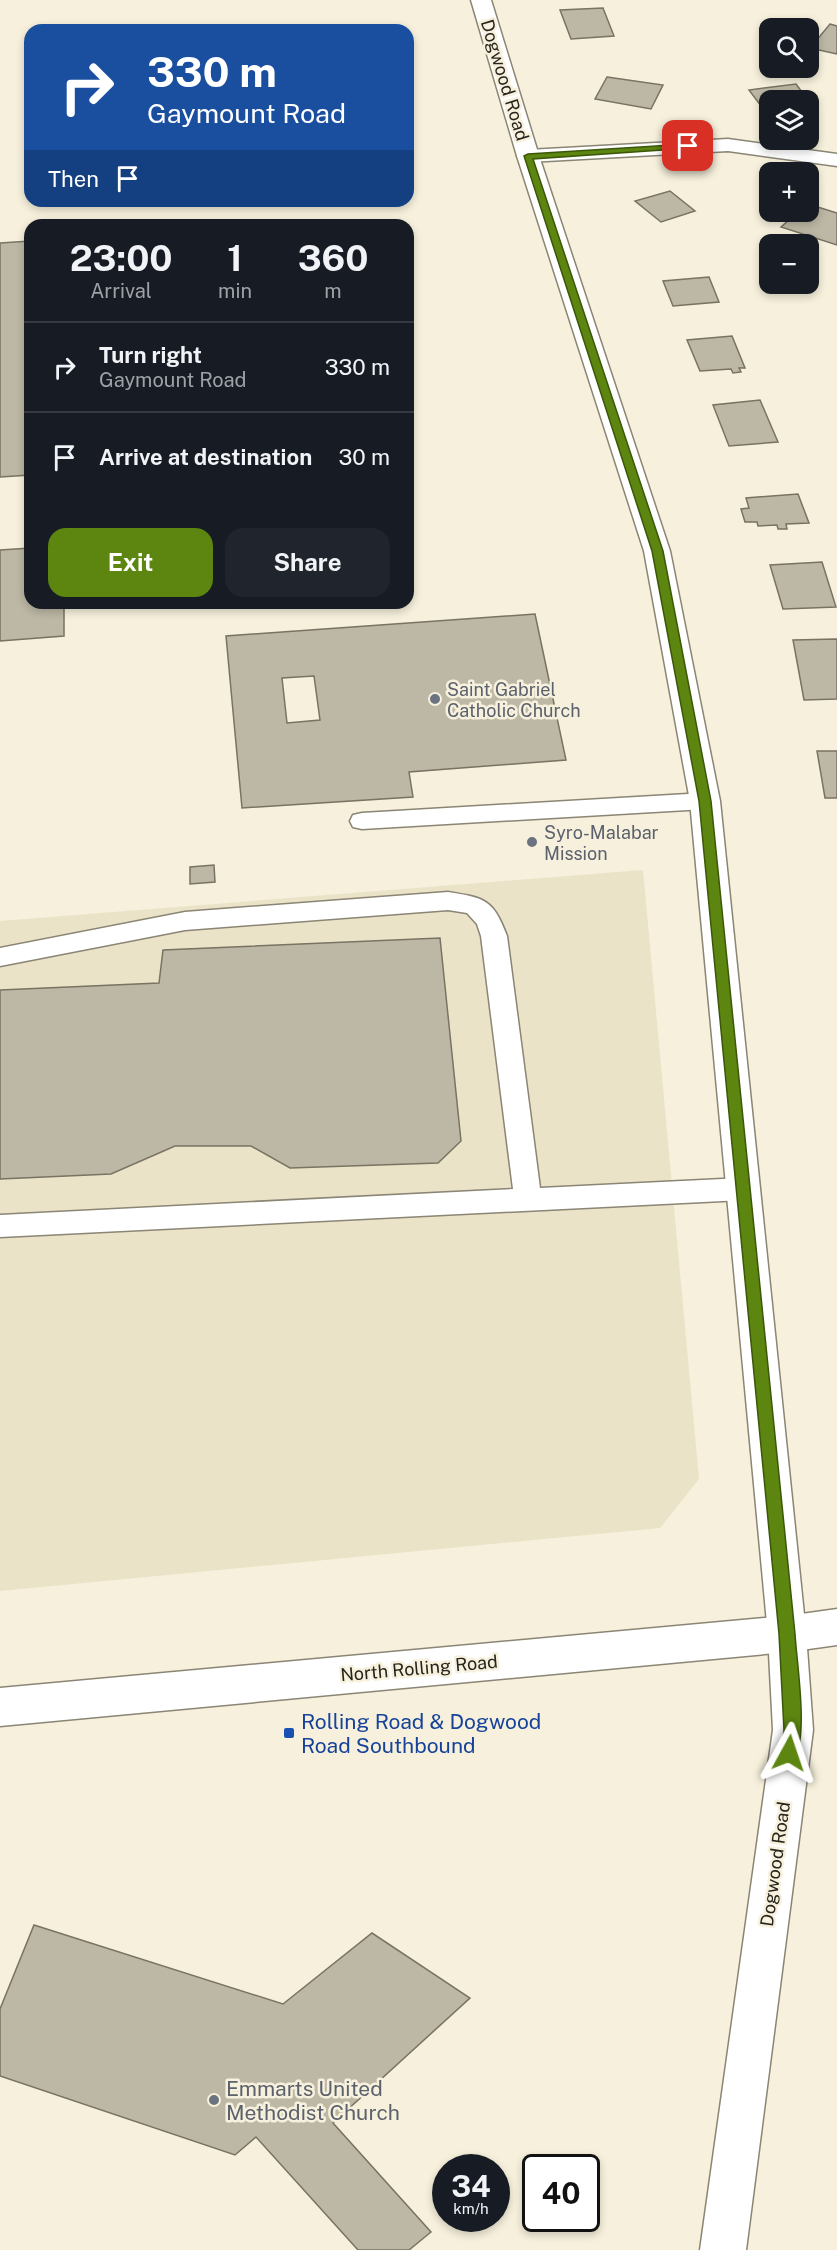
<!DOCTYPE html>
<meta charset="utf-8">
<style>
:root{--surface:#171b24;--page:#20242c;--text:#f1f3f6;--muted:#9ea1a6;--line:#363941;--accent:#5c8610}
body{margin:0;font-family:"Public Sans",sans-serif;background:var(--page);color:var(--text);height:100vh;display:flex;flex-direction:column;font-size:22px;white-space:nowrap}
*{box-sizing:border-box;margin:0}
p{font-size:20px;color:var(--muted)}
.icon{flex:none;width:33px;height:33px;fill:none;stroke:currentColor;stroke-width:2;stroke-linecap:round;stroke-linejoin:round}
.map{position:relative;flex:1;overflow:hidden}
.panel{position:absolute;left:24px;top:219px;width:390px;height:390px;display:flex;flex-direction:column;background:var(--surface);border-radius:18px;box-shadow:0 3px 9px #0003}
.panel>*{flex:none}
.guide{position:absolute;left:24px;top:24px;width:390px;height:183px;border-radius:18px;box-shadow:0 3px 9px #0003;background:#1a4fa0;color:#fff;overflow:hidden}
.buttons{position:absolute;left:759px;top:18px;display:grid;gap:12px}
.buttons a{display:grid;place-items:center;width:60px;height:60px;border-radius:12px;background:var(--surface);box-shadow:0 3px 9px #0003;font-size:30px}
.speed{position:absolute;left:432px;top:2154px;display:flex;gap:12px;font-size:30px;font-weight:700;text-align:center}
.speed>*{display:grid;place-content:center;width:78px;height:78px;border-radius:50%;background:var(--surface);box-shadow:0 3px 9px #0003;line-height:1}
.speed small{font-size:15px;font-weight:400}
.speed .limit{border:3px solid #111;border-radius:9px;background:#fff;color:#111}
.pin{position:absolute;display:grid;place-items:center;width:51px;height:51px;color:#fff;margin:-26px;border-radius:12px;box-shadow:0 3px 9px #0006}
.me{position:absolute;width:66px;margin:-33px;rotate:5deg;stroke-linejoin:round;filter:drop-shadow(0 0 4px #0008)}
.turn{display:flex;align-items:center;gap:21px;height:126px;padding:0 24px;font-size:27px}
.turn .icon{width:78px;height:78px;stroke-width:2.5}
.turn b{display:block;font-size:42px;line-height:51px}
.then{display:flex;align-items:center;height:57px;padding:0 24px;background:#0003;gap:12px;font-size:22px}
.eta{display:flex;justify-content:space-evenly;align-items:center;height:102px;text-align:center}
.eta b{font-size:36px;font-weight:700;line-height:42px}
.cta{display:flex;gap:12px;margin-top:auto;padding:12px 24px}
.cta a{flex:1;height:69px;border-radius:18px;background:var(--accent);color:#fff;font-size:24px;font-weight:700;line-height:69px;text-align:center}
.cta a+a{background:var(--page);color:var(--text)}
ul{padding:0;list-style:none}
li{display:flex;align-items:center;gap:18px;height:90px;padding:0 24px;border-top:2px solid var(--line)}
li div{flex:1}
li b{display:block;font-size:22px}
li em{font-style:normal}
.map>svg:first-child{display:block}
.built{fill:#ebe3c8}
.building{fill:#bdb8a5;stroke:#787362;stroke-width:1.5;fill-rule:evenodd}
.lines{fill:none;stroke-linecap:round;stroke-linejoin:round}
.service-casing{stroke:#8a8574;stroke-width:3}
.minor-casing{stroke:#8a8574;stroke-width:3}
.tertiary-casing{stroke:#8a8574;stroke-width:3}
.secondary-casing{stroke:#8a8574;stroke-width:3}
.primary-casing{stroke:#8a8574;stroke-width:3}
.service{fill:#fff;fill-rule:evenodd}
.minor{fill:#fff;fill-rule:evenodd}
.tertiary{fill:#fff;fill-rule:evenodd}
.secondary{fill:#fff;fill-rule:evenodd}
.primary{fill:#fff;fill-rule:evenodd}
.route{fill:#5c8610;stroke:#3c570a;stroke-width:1.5}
.worship-dot{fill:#6b7280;stroke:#f6f0dc;stroke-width:2}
.transit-dot{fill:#1a4fb4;stroke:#f6f0dc;stroke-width:2}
.labels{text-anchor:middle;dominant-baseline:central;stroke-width:5;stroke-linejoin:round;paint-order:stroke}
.street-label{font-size:18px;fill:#26241d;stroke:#f6f0dc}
.worship-label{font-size:18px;fill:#5b616d;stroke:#f6f0dc;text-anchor:start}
.near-transit-label{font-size:21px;fill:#164399;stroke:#f6f0dc;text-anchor:start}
.near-worship-label{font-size:21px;fill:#5b616d;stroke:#f6f0dc;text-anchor:start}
</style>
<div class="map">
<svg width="837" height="2250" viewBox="0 0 837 2250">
<rect width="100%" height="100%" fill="#f6f0dc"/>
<path class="built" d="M643,870L699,1479L660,1528L0,1591V921Z"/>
<g class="building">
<path d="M603,8L614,36L571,39L560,10Z"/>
<path d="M830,24L837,26V54L810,48Z"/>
<path d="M607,77L663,85L651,109L595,99Z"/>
<path d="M796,84L808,100H770V109L764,110L749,90Z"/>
<path d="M670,191L695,211L661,222L635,201Z"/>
<path d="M808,204L837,213V245L781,227L798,212H808Z"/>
<path d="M30,241V475L0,477V243Z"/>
<path d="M709,277L719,302L673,306L663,281Z"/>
<path d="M732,336L745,368H739L741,372L733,373L731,369L700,371L687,340Z"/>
<path d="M760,400L778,442L729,446L713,405Z"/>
<path d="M798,494L809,523L786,524L787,529H778L777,525L758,526L757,522H745L741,509L749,508L746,498Z"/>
<path d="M30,548V603H64V636L0,641V550Z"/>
<path d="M822,562L836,607L783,609L770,565Z"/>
<path d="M535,614L566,760L409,772L413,797L242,808L226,636ZM314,676L320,720L287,723L282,678Z"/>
<path d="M837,639V699L804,700L793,640Z"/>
<path d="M817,751H837V798H825Z"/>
<path d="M214,865L215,882L190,884V867Z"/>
<path d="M440,938L461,1141L438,1163L290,1168L251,1146H175L111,1174L0,1179V990L159,983L163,950Z"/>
<path d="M34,1925L283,2004L372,1933L470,1998L333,2123L431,2232L409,2250H358L256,2137L235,2155L0,2076V2009Z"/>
</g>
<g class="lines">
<defs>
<g id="service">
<path d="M705,793L713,795L717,801L713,807L705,809L362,829L353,827L350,821L353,815L362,813Z"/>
<path d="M448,892C485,898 493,899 507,936L540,1188L743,1178L753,1181L757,1189L753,1197L743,1200L0,1237V1215L513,1189L481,936L477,924L467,913L448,910L185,930L0,966V948L185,912Z"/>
</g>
<path id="minor" d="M728,139L837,154V166L728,151L528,162L520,161L517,156L520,151L528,150Z"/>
<path id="tertiary" d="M787,1616L801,1621L806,1634L813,1730L746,2250H700L773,1730L768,1634L773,1621Z"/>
<path id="secondary" d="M471,0H491L539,156L670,551L720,801L806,1634L801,1647L787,1652L773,1647L768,1634L690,801L644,551L517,156Z"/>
<path id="primary" d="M837,1609V1645L787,1652L0,1726V1688L787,1616Z"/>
</defs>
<use href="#service" class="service-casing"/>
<use href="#minor" class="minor-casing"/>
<use href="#tertiary" class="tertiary-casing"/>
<use href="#secondary" class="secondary-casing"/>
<use href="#primary" class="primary-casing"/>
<use href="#service" class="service"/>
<use href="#minor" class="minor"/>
<use href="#tertiary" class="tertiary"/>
<use href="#secondary" class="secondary"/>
<use href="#primary" class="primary"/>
</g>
<path class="route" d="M688,144L692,146L691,148L533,159L663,551L711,801L795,1634C797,1666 808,1731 795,1759L789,1761L784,1759L781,1753L784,1730L779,1634L699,801L652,551L524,156L528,154Z"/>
<g class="worship-dot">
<circle cx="435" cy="699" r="6"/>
<circle cx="532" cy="842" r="6"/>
<circle cx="214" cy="2100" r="6"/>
</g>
<rect class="transit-dot" x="283" y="1727" width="12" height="12" rx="3"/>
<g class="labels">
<g class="street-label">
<text transform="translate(505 80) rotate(73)">Dogwood Road</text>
<text transform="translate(419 1668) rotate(-5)">North Rolling Road</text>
<text transform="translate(775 1864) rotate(-82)">Dogwood Road</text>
</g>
<g class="worship-label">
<text x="447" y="689">Saint Gabriel<tspan x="447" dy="21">Catholic Church</tspan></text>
<text x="544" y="832">Syro-Malabar<tspan x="544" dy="21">Mission</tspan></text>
</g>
<g class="near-transit-label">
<text x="301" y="1721">Rolling Road &amp; Dogwood<tspan x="301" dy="24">Road Southbound</tspan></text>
</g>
<g class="near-worship-label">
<text x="226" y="2088">Emmarts United<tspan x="226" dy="24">Methodist Church</tspan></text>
</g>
</g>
</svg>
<div class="buttons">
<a><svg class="icon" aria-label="search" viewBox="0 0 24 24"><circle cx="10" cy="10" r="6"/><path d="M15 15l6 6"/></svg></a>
<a><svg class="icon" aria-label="layers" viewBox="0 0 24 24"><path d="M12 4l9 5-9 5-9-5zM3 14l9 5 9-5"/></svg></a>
<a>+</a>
<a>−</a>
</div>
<div class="speed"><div>34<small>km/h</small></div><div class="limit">40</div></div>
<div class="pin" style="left:688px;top:146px;background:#d93025"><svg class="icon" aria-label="arrive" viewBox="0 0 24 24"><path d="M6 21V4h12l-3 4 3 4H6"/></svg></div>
<svg class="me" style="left:789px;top:1753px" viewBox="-20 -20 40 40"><path d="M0-17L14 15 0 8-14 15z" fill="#5c8610" stroke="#fff" stroke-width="4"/></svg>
<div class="guide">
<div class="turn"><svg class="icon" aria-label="right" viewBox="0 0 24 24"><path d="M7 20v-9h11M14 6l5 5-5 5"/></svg><div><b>330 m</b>Gaymount Road</div></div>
<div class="then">Then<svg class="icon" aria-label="arrive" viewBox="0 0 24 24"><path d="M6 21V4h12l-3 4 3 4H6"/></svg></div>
</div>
<section class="panel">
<div class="eta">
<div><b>23:00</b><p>Arrival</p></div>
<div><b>1</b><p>min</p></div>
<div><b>360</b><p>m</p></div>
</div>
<ul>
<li><svg class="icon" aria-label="right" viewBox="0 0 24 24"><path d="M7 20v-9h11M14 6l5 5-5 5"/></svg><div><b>Turn right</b><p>Gaymount Road</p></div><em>330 m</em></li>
<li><svg class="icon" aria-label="arrive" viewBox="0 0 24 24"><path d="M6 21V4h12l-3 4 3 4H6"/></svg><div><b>Arrive at destination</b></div><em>30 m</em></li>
</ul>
<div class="cta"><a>Exit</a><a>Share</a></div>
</section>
</div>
